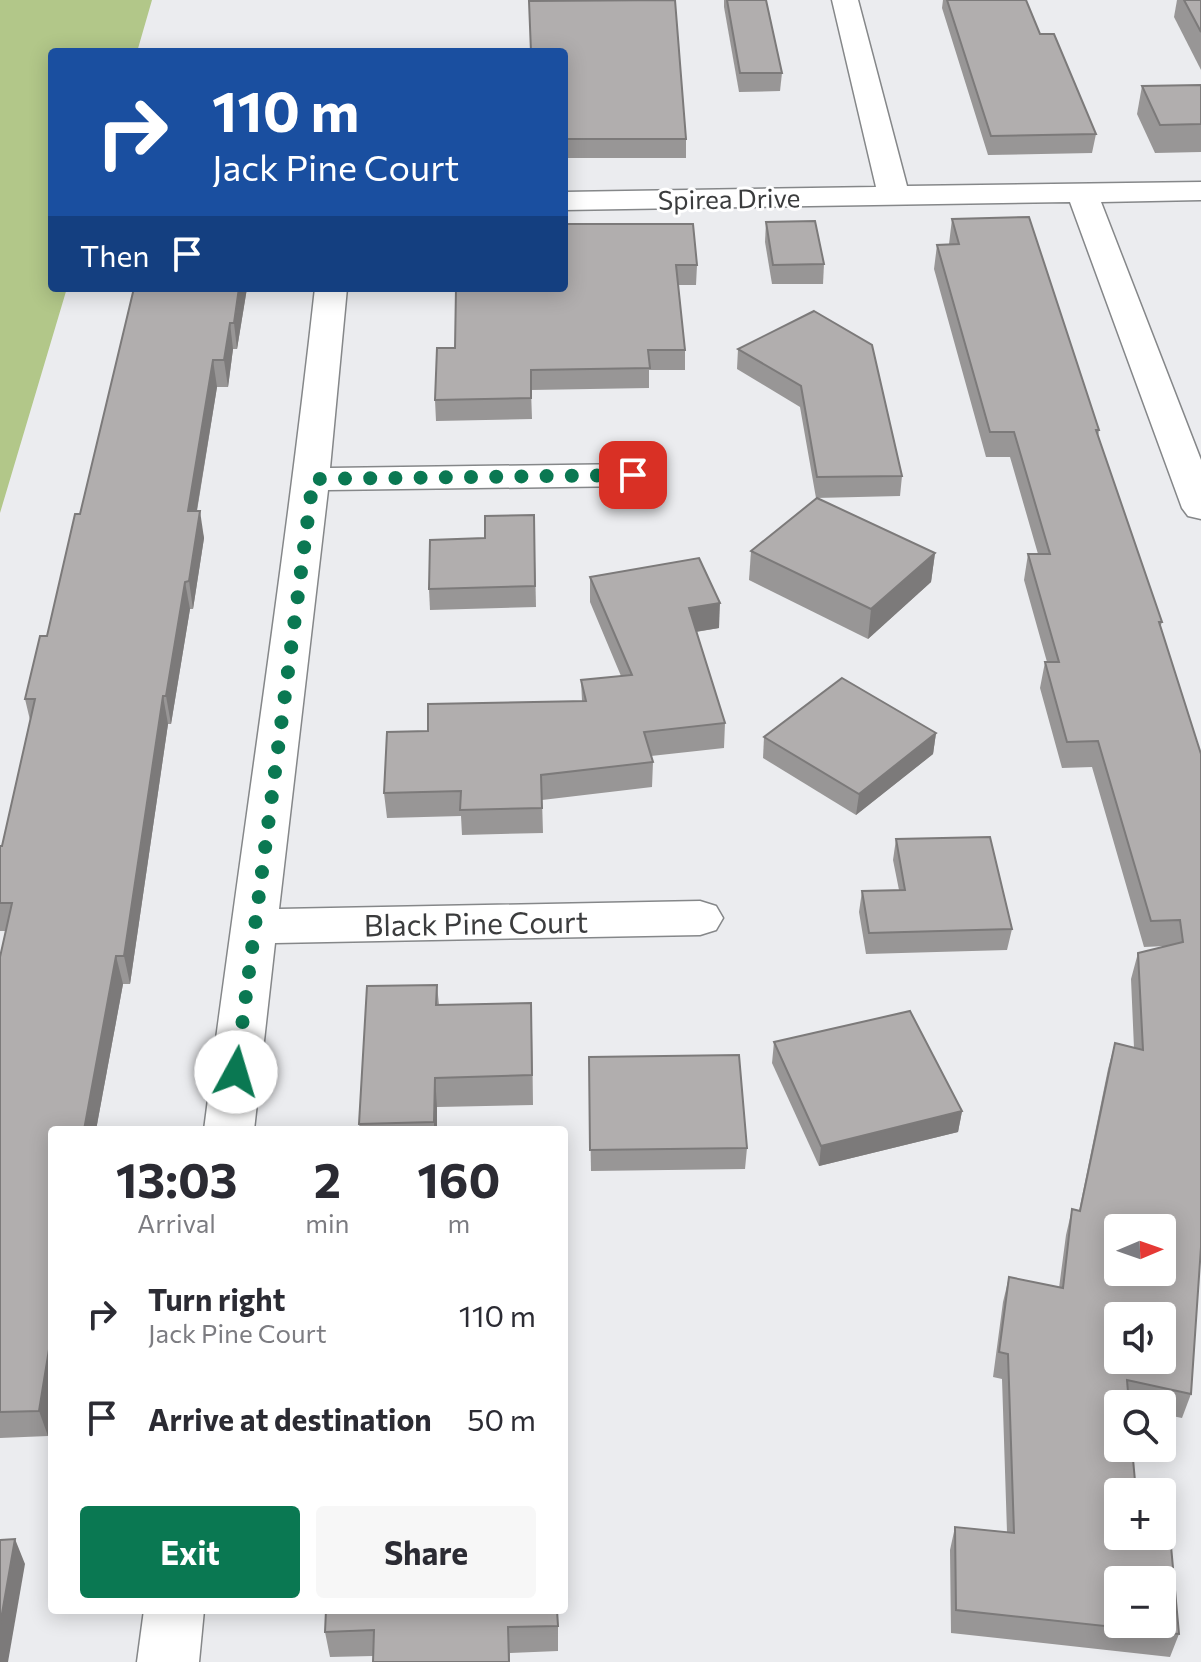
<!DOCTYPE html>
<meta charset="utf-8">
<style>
:root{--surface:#fff;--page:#f7f7f7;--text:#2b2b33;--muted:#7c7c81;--accent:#0a7852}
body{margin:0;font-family:Commissioner,sans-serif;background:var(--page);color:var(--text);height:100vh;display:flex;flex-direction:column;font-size:30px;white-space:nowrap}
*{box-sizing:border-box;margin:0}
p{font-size:26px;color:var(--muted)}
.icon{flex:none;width:44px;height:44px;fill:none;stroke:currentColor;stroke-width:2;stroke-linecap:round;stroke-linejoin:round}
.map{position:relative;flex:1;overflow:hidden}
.panel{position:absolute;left:48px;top:1126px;width:520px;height:488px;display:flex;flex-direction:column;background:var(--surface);border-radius:8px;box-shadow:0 4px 20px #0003}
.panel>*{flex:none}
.top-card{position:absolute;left:48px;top:48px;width:520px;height:244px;border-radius:8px;box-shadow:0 4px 20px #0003;background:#1a4fa0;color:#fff;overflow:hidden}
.needle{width:52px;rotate:88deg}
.fabs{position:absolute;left:1104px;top:1214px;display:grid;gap:16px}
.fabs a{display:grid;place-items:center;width:72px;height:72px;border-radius:8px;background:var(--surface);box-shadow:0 4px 20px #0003;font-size:40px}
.pin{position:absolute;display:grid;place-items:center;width:68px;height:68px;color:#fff;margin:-34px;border-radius:16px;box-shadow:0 4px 12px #0006}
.me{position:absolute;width:88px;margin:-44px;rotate:6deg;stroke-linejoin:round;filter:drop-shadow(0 0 6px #0008)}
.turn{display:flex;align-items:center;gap:28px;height:168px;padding:0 32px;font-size:36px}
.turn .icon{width:104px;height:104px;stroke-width:2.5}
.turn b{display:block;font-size:56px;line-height:68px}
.then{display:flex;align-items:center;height:76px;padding:0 32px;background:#0003;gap:16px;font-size:30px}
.eta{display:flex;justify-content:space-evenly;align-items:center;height:136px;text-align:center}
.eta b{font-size:48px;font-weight:700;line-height:56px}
.cta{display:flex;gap:16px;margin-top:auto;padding:16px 32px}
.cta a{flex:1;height:92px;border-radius:8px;background:var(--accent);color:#fff;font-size:32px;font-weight:700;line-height:92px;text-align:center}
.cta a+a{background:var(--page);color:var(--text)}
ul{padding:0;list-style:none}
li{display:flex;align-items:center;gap:24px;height:104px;padding:0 32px}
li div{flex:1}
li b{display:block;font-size:30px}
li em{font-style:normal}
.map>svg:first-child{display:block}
.green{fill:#b2c789}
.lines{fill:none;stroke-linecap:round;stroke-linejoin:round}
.street-casing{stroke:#858789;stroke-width:3}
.street{fill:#fff;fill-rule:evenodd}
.wall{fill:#989696}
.shaded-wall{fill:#7c7a7a}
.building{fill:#b1aeae;stroke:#7c7a7a;stroke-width:2;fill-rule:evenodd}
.route{stroke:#0a7852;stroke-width:14;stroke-dasharray:0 25.2}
.labels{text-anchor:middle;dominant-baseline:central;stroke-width:6;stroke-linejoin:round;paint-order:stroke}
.far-street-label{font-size:26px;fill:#3b3c3d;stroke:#fff}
.street-label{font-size:30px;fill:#3b3c3d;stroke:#fff}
</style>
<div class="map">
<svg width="1201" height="1662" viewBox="0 0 1201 1662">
<rect width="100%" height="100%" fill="#ebecef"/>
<path class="green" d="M0,0H152L137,52H52V288H67L0,513Z"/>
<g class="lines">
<defs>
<g id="street">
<path d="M832,0H858L907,186L1201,182V200L1101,202L1201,460V519L1188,516L1182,508L1070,202L564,210V192L876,187Z"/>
<path d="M315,288H347L330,468L633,464L646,467L651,475L646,483L633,486L328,490L279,909L700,901L716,906L723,918L716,930L700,935L275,943L254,1130H204C240,850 284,570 315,288Z"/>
<path d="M144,1610H204L199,1662H137Z"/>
</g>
</defs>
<use href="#street" class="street-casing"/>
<use href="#street" class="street"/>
</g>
<g class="wall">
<path d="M724,0H766L782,73L780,91L739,92L724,7Z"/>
<path d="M943,0H1026L1040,34L1096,134L1092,153L988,155L942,8Z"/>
<path d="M1177,0H1201V70L1174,17Z"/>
<path d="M564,52L686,139V158H564Z"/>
<path d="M1201,85V152L1155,153L1137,114L1142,86Z"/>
<path d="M952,219L1099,430L1098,437L1162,622L1160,628L1201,754L1191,1394L1182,1418L1162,1414V1404H1118V1492L1179,1634L1170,1657L951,1633L950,1550L955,1527L1007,1532L1002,1379L993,1377L1003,1302L1009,1277L1059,1288L1066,1235L1072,1209L1079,1211L1108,1069L1115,1043L1134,1048L1131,979L1138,953L1166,946L1144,947L1092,767L1062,768L1040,688L1045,662H1047L1024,580L1028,554H1038L1010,457H986L934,269L937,245L949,244Z"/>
<path d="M766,222L824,264L823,284H772L765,242Z"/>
<path d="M564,224L697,265L696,285H678L685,350V370H649V388L531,390L532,419L436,421L435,400L455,348Z"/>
<path d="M134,288H247L237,349H233L228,387H217L197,511L204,538L193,609H190L171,724H168L130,984H123L96,1130H52V1413L48,1436L0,1438V957L6,931H0V846H2L30,720L25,699L47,636L80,514Z"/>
<path d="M814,311L902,476L900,496L816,498L800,407L737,369L738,349Z"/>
<path d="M534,515L536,607L430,610L429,589L485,538Z"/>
<path d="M751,551L935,553L931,582L868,639L749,580Z"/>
<path d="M590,577L719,628L696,632L725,723L724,748L651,756L653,762L652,787L542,800L543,833L462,835L461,816L387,818L384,793L428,731L582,701L581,680L621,676L590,602Z"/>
<path d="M936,733L933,754L856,815L763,758L764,737Z"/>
<path d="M896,839L1012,929L1007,950L866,954L859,912L862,891L899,890L893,860Z"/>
<path d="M437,985L439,1005L532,1032L533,1105L437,1107V1130H360L359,1124Z"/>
<path d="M774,1042L962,1111L958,1132L819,1166L772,1063Z"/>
<path d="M589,1057L747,1148L745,1169L591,1171Z"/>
<path d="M558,1610V1651L510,1653V1662H373V1656L330,1657L325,1632Z"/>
</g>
<g class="shaded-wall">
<path d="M239,288H247L237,349L234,323Z"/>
<path d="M230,323L233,349L228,387L224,360Z"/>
<path d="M213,360L217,387L192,539L188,511Z"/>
<path d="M200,511L204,538L193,609L189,581Z"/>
<path d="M935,553L931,582L868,639L871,609Z"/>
<path d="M185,582L190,609L171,724L166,696Z"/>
<path d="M720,603L719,628L688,633L689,608Z"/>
<path d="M163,696L168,724L130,984L124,956Z"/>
<path d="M936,733L933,754L856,815L859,794Z"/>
<path d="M116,956L123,984L96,1130H84Z"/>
<path d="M435,1078L437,1107V1130H434V1122Z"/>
<path d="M962,1111L958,1132L819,1166L821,1146Z"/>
<path d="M52,1331V1413L48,1436L39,1411Z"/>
<path d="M15,1539L25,1564L8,1662H0V1625Z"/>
</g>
<g class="building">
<path d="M675,0L686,139H564V52H531L529,1Z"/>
<path d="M727,0H766L782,73H740Z"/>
<path d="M947,0H1026L1040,34H1054L1096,134L991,136Z"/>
<path d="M1184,0H1201V32Z"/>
<path d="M1201,85V124L1160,125L1142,86Z"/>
<path d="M1029,217L1099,430H1096L1162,622H1159L1201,754V1247L1191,1394L1127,1380L1129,1404H1118V1448H1132L1136,1492H1118V1536H1162V1534L1170,1535L1179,1634L956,1610L955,1527L1014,1533L1008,1354L999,1352L1009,1277L1063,1288L1072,1209L1080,1211L1115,1043L1143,1050L1138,953L1183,942L1180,920L1151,921L1098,741L1067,742L1045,662H1059L1028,554H1050L1014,432H990L937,245L959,244L952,219ZM1118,1228H1162V1272H1118ZM1118,1316H1162V1360H1118ZM1118,1580H1162V1624H1118Z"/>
<path d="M815,221L824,264L773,265L766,222Z"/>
<path d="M564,224H693L697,265H676L685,350H648L650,368L531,370V398L435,400L437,348H455L456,288H564Z"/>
<path d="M134,288H239L234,323H230L224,360H213L188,511H200L189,581L185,582L166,696H163L124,956H116L84,1130H52V1331L39,1411L0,1412V957L12,903H0V846H2L35,699H25L40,636H47L75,514H80Z"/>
<path d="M814,311L872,345L902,476L817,477L801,386L738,349Z"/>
<path d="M817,498L935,553L871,609L751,551Z"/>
<path d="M534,515L535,586L429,589L430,540L485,538V516Z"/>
<path d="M699,558L720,603L689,608L725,723L644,732L653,762L541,775L542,808L460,810L461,791L384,793L387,732L428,731V704L586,701L581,680L632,675L590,577Z"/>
<path d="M842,678L936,733L859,794L764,737Z"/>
<path d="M990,837L1012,929L869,933L862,891L905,890L896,839Z"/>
<path d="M437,985L436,1005L531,1003L532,1075L435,1078L434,1122L359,1124L367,986Z"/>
<path d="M910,1011L962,1111L821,1146L774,1042Z"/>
<path d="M739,1055L747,1148L590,1150L589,1057Z"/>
<path d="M15,1539L0,1625V1540Z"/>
<path d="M326,1610H557L558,1626L508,1627L509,1662H373L374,1630L325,1632Z"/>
</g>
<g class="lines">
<path class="route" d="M236,1072L313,479L633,475"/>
</g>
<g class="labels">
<g class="far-street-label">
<text transform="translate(729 198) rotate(-1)">Spirea Drive</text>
</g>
<g class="street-label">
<text transform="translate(476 922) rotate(-1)">Black Pine Court</text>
</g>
</g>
</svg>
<div class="fabs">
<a><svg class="needle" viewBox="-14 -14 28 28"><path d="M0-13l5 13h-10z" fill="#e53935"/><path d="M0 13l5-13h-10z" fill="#7c7c81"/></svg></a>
<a><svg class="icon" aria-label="sound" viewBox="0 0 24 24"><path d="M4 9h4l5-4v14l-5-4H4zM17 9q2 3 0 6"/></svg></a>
<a><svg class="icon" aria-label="search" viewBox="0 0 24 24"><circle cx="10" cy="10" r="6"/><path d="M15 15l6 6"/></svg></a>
<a>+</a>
<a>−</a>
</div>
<div class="pin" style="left:633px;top:475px;background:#d93025"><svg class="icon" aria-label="arrive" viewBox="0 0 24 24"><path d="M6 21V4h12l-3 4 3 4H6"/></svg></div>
<svg class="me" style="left:236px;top:1072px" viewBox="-20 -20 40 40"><circle r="19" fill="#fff"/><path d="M0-13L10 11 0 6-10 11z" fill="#0a7852"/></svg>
<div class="top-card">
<div class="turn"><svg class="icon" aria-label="right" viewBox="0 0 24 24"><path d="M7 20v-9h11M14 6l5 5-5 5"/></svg><div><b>110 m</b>Jack Pine Court</div></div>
<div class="then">Then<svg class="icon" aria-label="arrive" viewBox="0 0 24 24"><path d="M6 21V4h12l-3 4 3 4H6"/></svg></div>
</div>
<section class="panel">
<div class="eta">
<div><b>13:03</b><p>Arrival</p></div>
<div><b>2</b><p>min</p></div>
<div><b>160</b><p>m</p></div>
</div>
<ul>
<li><svg class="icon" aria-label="right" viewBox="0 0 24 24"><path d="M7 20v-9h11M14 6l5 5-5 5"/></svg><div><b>Turn right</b><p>Jack Pine Court</p></div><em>110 m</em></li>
<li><svg class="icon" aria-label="arrive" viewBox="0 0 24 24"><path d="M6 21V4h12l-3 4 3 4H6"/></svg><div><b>Arrive at destination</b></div><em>50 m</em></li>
</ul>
<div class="cta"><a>Exit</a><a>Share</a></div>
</section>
</div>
